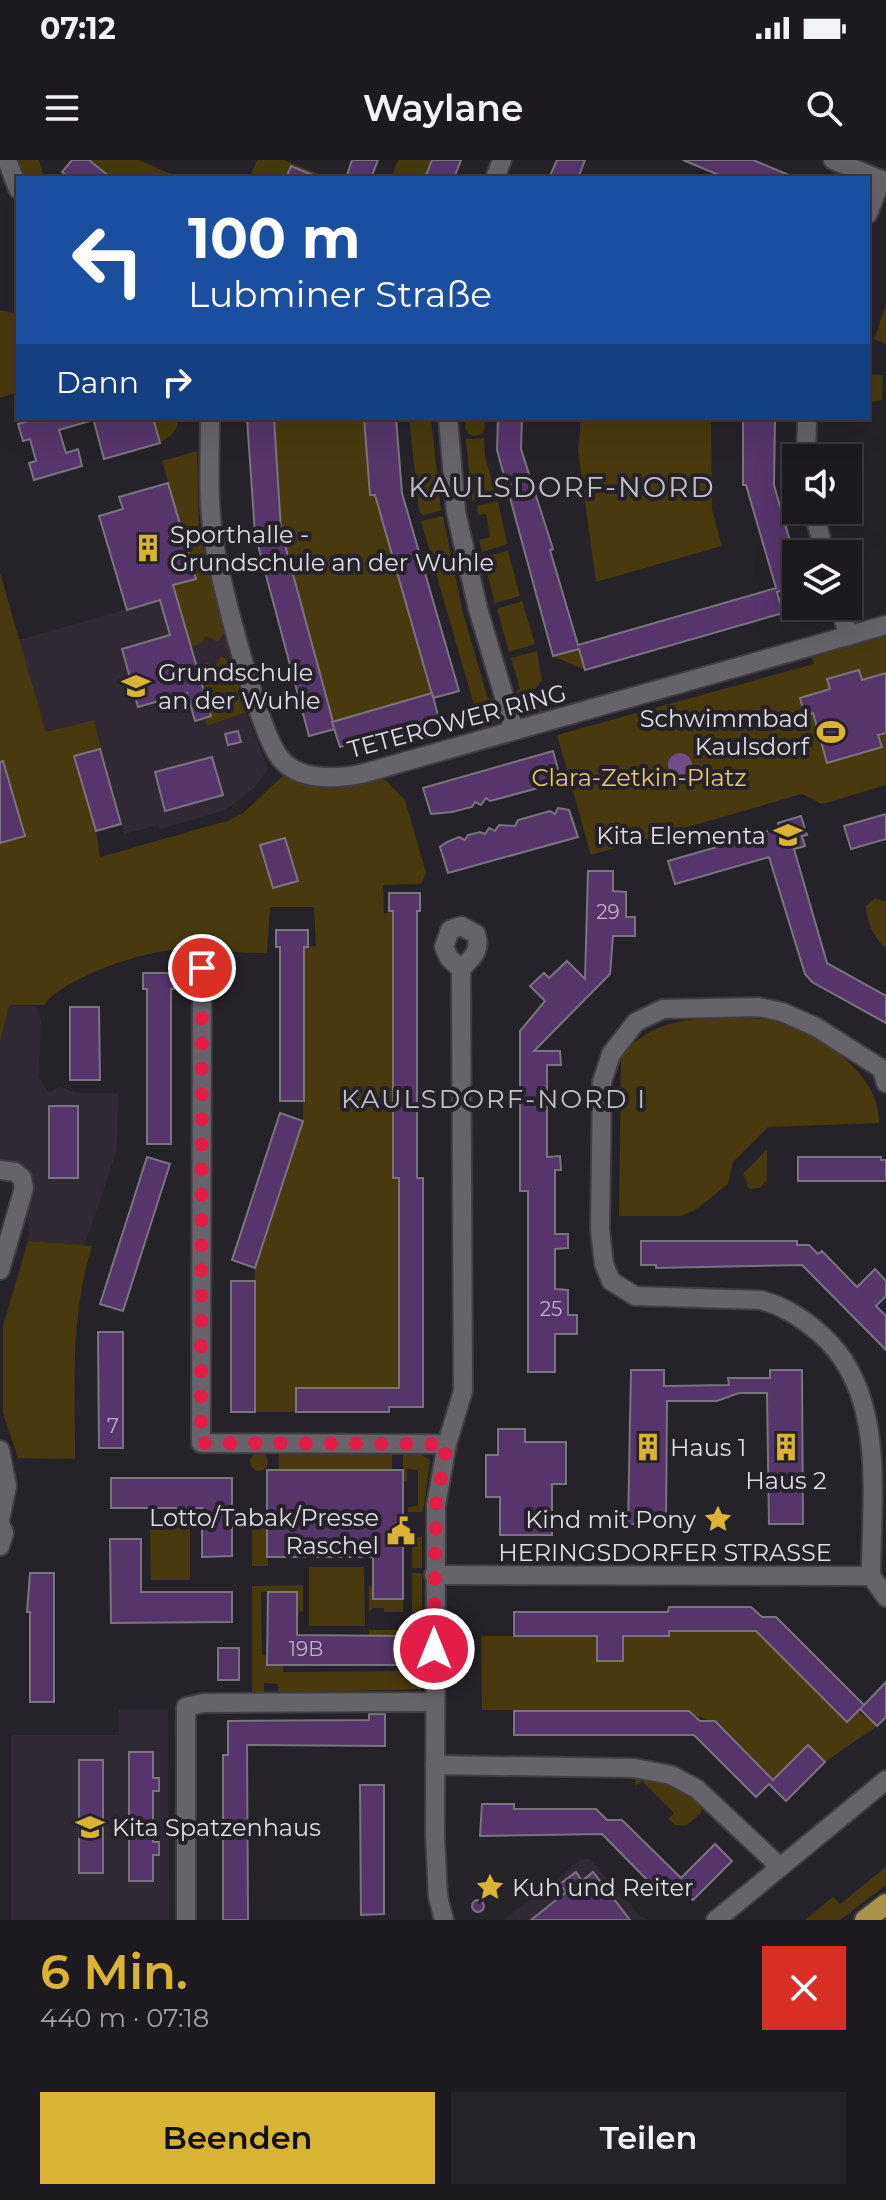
<!DOCTYPE html>
<html lang="de">
<meta charset="utf-8">
<style>
:root{--surface:#1c1a1f;--page:#252328;--text:#f1f3f6;--muted:#a0a1a4;--line:#3a383d;--accent:#d9b334}
body{margin:0;font-family:Montserrat,sans-serif;background:var(--page);color:var(--text);height:100vh;display:flex;flex-direction:column;font-size:30px;white-space:nowrap}
*{box-sizing:border-box;margin:0}
p{font-size:26px;color:var(--muted)}
.icon{flex:none;width:44px;height:44px;fill:none;stroke:currentColor;stroke-width:2;stroke-linecap:round;stroke-linejoin:round}
.map{position:relative;height:1760px;overflow:hidden}
.drawer{display:flex;flex-direction:column;background:var(--surface);flex:1}
.drawer>*{flex:none}
.top-card{position:absolute;left:16px;top:16px;width:854px;height:244px;border-radius:0px;box-shadow:0 8px 32px #0002,0 0 0 2px var(--line);background:#1a4fa0;color:#fff;overflow:hidden}
.tools{position:absolute;left:782px;top:284px;display:grid;gap:16px}
.tools a{display:grid;place-items:center;width:80px;height:80px;border-radius:0px;background:var(--surface);box-shadow:0 8px 32px #0002,0 0 0 2px var(--line);font-size:40px}
.pin{position:absolute;display:grid;place-items:center;width:68px;height:68px;color:#fff;margin:-34px;border:4px solid #fff;border-radius:50%;box-shadow:0 2px 8px #0007}
.me{position:absolute;width:88px;margin:-44px;rotate:0deg;stroke-linejoin:round;filter:drop-shadow(0 0 6px #0008)}
.turn{display:flex;align-items:center;gap:28px;height:168px;padding:0 40px;font-size:36px}
.turn .icon{width:104px;height:104px;stroke-width:2.5}
.turn b{display:block;font-size:56px;line-height:68px}
.then{display:flex;align-items:center;height:76px;padding:0 40px;background:#0003;gap:16px;font-size:30px}
.round{display:grid;place-items:center;flex:none;width:84px;height:84px;border-radius:0px;background:var(--page)}
.overview{display:flex;align-items:center;justify-content:space-between;height:136px;padding:0 40px}
h1{font-size:48px;font-weight:600;line-height:60px;color:var(--accent)}
.primary-button{display:flex;gap:16px;margin-top:auto;padding:16px 40px}
.primary-button a{flex:1;height:92px;border-radius:0px;background:var(--accent);color:#111;font-size:32px;font-weight:600;line-height:92px;text-align:center}
.primary-button a+a{background:var(--page);color:var(--text)}
.status{display:flex;justify-content:space-between;align-items:center;height:56px;padding:0 40px;background:var(--surface);direction:ltr}
.status svg{height:22px;fill:currentColor}
header{display:flex;justify-content:space-between;align-items:center;height:104px;padding:0 40px;background:var(--surface);font-size:36px;font-weight:600}
.map>svg:first-child{display:block}
.built{fill:#312a35}
.green{fill:#483a0e}
.water{fill:#704e85}
.building{fill:#56356a;stroke:#78747c;stroke-width:2}
.lines{fill:none;stroke-linecap:round;stroke-linejoin:round}
.minor-casing{stroke:#413e43;stroke-width:22}
.major-casing{stroke:#413e43;stroke-width:24}
.minor{stroke:#67636a;stroke-width:18}
.major{stroke:#a8914a;stroke-width:20}
.route{stroke:#e11d48;stroke-width:14;stroke-dasharray:0 25.2}
.labels{text-anchor:middle;dominant-baseline:central;stroke-width:8;stroke-linejoin:round;paint-order:stroke}
.number-label{font-size:20px;fill:#bcb2c2}
.poi-label{font-size:24px;fill:#dedce0;stroke:#262229;text-anchor:start}
.street-label{font-size:24px;fill:#dedce0;stroke:#262229}
.park-label{font-size:24px;fill:#e7c865;stroke:#262229}
.neighbourhood-label{font-size:26px;letter-spacing:2px;fill:#c3bfc7;stroke:#262229}
.quarter-label{font-size:28px;letter-spacing:2px;fill:#c3bfc7;stroke:#262229}
</style>
<div class="status"><b>07:12</b><svg viewBox="0 0 49 12"><path d="M0 12V9h3v3zM5 12V6h3v6zM10 12V3h3v9zM15 12V0h3v12zM26 1h20v11H26zM47 4h2v5h-2z"/></svg></div>
<header><svg class="icon" aria-label="menu" viewBox="0 0 24 24"><path d="M4 6h16M4 12h16M4 18h16"/></svg>Waylane<svg class="icon" aria-label="search" viewBox="0 0 24 24"><circle cx="10" cy="10" r="6"/><path d="M15 15l6 6"/></svg></header>
<div class="map">
<svg width="886" height="1760" viewBox="0 0 886 1760">
<rect width="100%" height="100%" fill="#262229"/>
<g class="built">
<path d="M208,415L245,550L268,609L254,628L226,650L160,669L158,665L124,674L94,560L46,573L19,480L149,443Z"/>
<path d="M8,845L37,847L41,860L39,918L49,933L60,926L75,933H118L117,990L84,1086L28,1081L30,1065L25,1063L33,1034L30,1022L23,1007L0,1000V883Z"/>
<path d="M119,1550H168L169,1760H11V1575H119Z"/>
<path d="M590,1699L639,1755L648,1760H503L581,1700Z"/>
</g>
<g class="green">
<path d="M15,0H39L44,18H22Z"/>
<path d="M89,0H139L180,18H111Z"/>
<path d="M257,0H284L329,18H314L291,6L286,18H249Z"/>
<path d="M398,0H432L425,18H391Z"/>
<path d="M886,145V184L874,179Z"/>
<path d="M0,150L18,154V232L0,238Z"/>
<path d="M868,215H883L882,240L868,243Z"/>
<circle cx="475" cy="266" r="10"/>
<path d="M153,258H178C179,271 170,276 160,283Z"/>
<path d="M274,258H364L370,335H376L432,533L332,562L281,370Z"/>
<path d="M409,258H431L441,351L423,355L419,351Z"/>
<path d="M581,258H711L712,350L722,386L596,422L578,291Z"/>
<path d="M484,278L485,296L496,335L472,341L466,279Z"/>
<path d="M197,291L199,371L224,473L218,482L206,476L203,482L191,486L176,436L150,443L147,433L196,418L162,301Z"/>
<path d="M498,341L507,384L482,392L479,380L490,377L486,354L478,355L477,346Z"/>
<path d="M443,356L463,453L488,539L496,538L497,544L474,545L421,361Z"/>
<path d="M508,391L520,436L495,443L483,397Z"/>
<path d="M0,413L46,572L94,560L121,664L96,671L100,697L227,661L243,653L284,615L381,616L405,640L426,713L421,724L383,725L384,754L393,751V1017L399,1018V1236L296,1228V1252H255V1108L303,961L304,787L316,786L314,747H270L267,793C237,794 205,788 174,790C140,792 64,818 44,845H9L0,883Z"/>
<path d="M522,441L535,484L509,492L497,449Z"/>
<path d="M886,471V625L822,644L802,634L591,695L557,575L814,504L811,493Z"/>
<path d="M579,489L585,510L553,496Z"/>
<path d="M537,491L542,520L531,534L518,537L516,531L520,529L511,498Z"/>
<path d="M221,496L232,503L246,552L207,566L205,558L211,556L197,506L208,503L215,507Z"/>
<path d="M537,538L542,553H526L517,544Z"/>
<path d="M502,549L496,562L482,572L479,555Z"/>
<path d="M875,738L886,742V788C873,777 867,763 866,746Z"/>
<path d="M716,858C734,858 754,857 772,861C816,872 881,912 879,963L768,967L733,1002L728,1024L698,1048L682,1056H619L621,898C643,866 678,859 716,858Z"/>
<path d="M767,989V1020L760,1028L749,1029L743,1014Z"/>
<path d="M28,1081L92,1086C70,1155 75,1227 75,1299L18,1298L3,1253V1166Z"/>
<circle cx="259" cy="1302" r="9"/>
<rect x="279" y="1294" width="113" height="16"/>
<path d="M403,1294H421L430,1300L423,1352H408V1347L418,1346V1310L407,1309V1321H403Z"/>
<path d="M150,1361H190V1420H151Z"/>
<path d="M302,1363L268,1367V1406H252V1364Z"/>
<rect x="412" y="1377" width="10" height="31"/>
<path d="M309,1407H364L365,1466H309Z"/>
<rect x="412" y="1413" width="10" height="39"/>
<path d="M303,1425V1451H299V1459L297,1432H261L262,1494L283,1505V1512L409,1511L410,1491L403,1490V1476L369,1475V1470H422V1529L278,1533V1524L264,1523V1533H252V1426Z"/>
<path d="M369,1426H373L374,1439H403V1452H384V1448H373L369,1452Z"/>
<path d="M669,1471H756L877,1566L825,1602L807,1586L773,1620L715,1561L704,1565L708,1560L695,1555L694,1561H690L689,1551L482,1550L481,1476H668Z"/>
<path d="M636,1616L665,1617L703,1644L701,1653L687,1665H675L668,1659L674,1653L642,1621L635,1626Z"/>
<path d="M886,1707V1725L840,1760H805L833,1737L840,1744Z"/>
</g>
<circle class="water" cx="680" cy="605" r="12"/>
<g class="building">
<path d="M72,0H89L111,18H70L62,12Z"/>
<path d="M352,0H378L371,18H346Z"/>
<path d="M432,0H461L454,18H425Z"/>
<path d="M557,0H585L578,18H549Z"/>
<path d="M683,0H753L796,18H726Z"/>
<path d="M291,6L320,18H286Z"/>
<path d="M39,258H90V261L59,270L66,293L78,289L82,306L34,320L29,303L36,301L30,279L23,281L18,264Z"/>
<path d="M93,258H153L160,283L104,299Z"/>
<path d="M247,258H274L281,370L335,569L309,576L255,374Z"/>
<path d="M364,258H396L402,333L459,531L433,538L375,335H370Z"/>
<path d="M498,258H522L521,289L553,389L550,390L578,485L776,428L746,325H743V258H775L774,325L796,402V426L777,432L783,453L585,510L579,489L553,496L497,290Z"/>
<path d="M168,323L196,419L173,425L211,556L195,561L187,533L138,547L122,489L170,475L160,440L127,450L99,356L123,349L119,337Z"/>
<path d="M859,510L862,520L886,513V573L878,575L882,587L827,603L813,553L805,556L800,538L830,529L827,519Z"/>
<path d="M432,533L439,559L340,587L332,562Z"/>
<path d="M238,571L241,582L228,585L225,574Z"/>
<path d="M100,589L121,664L96,671L74,596Z"/>
<path d="M553,591L560,617L553,624L490,641L486,638L481,645L475,642L472,647L452,652L431,654L423,628Z"/>
<path d="M212,597L223,635L165,651L155,612Z"/>
<path d="M3,601L25,676L0,683V602Z"/>
<path d="M558,648L569,650L578,677L448,713L440,687L447,682L459,677L465,680L468,675L480,672L485,674L489,668L495,671L499,665L515,666L518,660L550,651L555,654Z"/>
<path d="M886,654V679L851,689L844,666Z"/>
<path d="M801,656L807,675L802,676L805,686L794,689L827,803L886,836V863L812,822L805,814L769,697L675,724L668,701L759,675L779,666L778,663Z"/>
<path d="M285,678L298,721L273,728L260,685Z"/>
<path d="M588,711H613V731L626,732V757H635V776H613L610,814L534,891H560L561,905H547V997L560,996L561,1010H555V1074H568V1088L555,1089V1129L568,1130V1155H577V1174H555V1212H528V1031H520V871L545,841L530,826L544,813L549,818L567,801L585,819Z"/>
<path d="M389,733H420V751H417V1018H423V1247H389V1252H296V1228H399V1018H393V751H389Z"/>
<path d="M276,770H308V787H304V941H280V787H276Z"/>
<path d="M143,813H175L174,829H171V984H147V829H143Z"/>
<path d="M70,847H99L100,920H70Z"/>
<rect x="49" y="946" width="29" height="72"/>
<path d="M280,953L303,961L255,1108L232,1100Z"/>
<path d="M147,997L170,1004L123,1151L100,1144Z"/>
<path d="M798,997H881V1000H886V1021H798Z"/>
<path d="M641,1081H797V1085H809L818,1094L822,1091L857,1127L875,1109L886,1121V1136L876,1146L886,1156V1190L802,1105L656,1108V1105H641Z"/>
<rect x="231" y="1121" width="24" height="131"/>
<path d="M98,1172H123V1288H99Z"/>
<path d="M631,1210H664V1226L729,1225L728,1218H770V1210H802L803,1364H769L767,1233H739L717,1241H667L666,1364H628Z"/>
<path d="M498,1269H525V1282H566V1324H552V1375H500V1337H486V1295H498Z"/>
<path d="M267,1310H403V1439H373V1397H267Z"/>
<path d="M111,1318H232V1396L202,1397V1348H111Z"/>
<path d="M110,1379H141V1432H232V1462L111,1463Z"/>
<path d="M30,1413H54V1542H30V1452H27Z"/>
<path d="M268,1432H297V1475L403,1476V1505H267Z"/>
<path d="M669,1447H751L762,1457H776L864,1545L886,1522V1557L877,1566L860,1549L863,1546L847,1562L756,1471H669V1476H623V1501H597V1476H514V1452H668Z"/>
<rect x="218" y="1488" width="21" height="32"/>
<path d="M514,1551H689L700,1561H715L773,1620L808,1585L825,1602L786,1641L769,1624L756,1637L694,1575H514Z"/>
<path d="M369,1554H385V1586L247,1585L248,1760H223V1595H228V1561L369,1560Z"/>
<path d="M129,1592H153V1618H159V1631H153V1682H159V1695H153V1721H129Z"/>
<rect x="79" y="1600" width="24" height="113"/>
<path d="M360,1625H384V1754L361,1755Z"/>
<path d="M482,1644H514V1649H596L607,1660H622L681,1718L715,1684L732,1701L693,1740L676,1723L663,1736L602,1674L480,1676Z"/>
<path d="M576,1712L582,1721L593,1712L630,1760H531L566,1732L560,1724Z"/>
<circle cx="478" cy="1746" r="6"/>
</g>
<g class="lines">
<defs>
<g id="minor">
<path d="M7,0L18,29"/>
<path d="M833,0L886,22"/>
<path d="M495,18L502,0"/>
<path d="M868,54L881,20"/>
<path d="M210,258C210,299 207,340 214,381C219,419 259,572 280,598C298,621 336,619 361,614L886,465"/>
<path d="M448,258L456,352L478,449L514,570"/>
<path d="M806,298L807,258"/>
<path d="M813,350L825,394"/>
<path d="M840,446L848,476"/>
<path d="M202,797L201,1283L447,1284"/>
<path d="M0,1010L15,1012L22,1018L24,1028L0,1110"/>
<path d="M0,1290L7,1326L0,1360"/>
<path d="M0,1364L4,1373L0,1386"/>
<path d="M434,1415L871,1416"/>
<path d="M871,1416C871,1337 886,1241 828,1181C808,1162 789,1148 761,1140L635,1136L611,1121L604,1104L600,1070L602,922L611,894L636,862L663,849L759,847L782,852L816,867L882,909L886,923"/>
<path d="M871,1416L886,1437"/>
<path d="M435,1605L634,1608L671,1615L697,1629L780,1707"/>
<path d="M186,1760V1547L203,1543L434,1542"/>
<path d="M444,1760L438,1737L435,1675L436,1345L447,1284L463,1231L461,809C473,797 481,791 476,774L461,766L450,770L444,787L449,798L461,809"/>
<path d="M716,1760L886,1620"/>
</g>
<path id="major" d="M865,1760L886,1744"/>
</defs>
<use href="#minor" class="minor-casing"/>
<use href="#major" class="major-casing"/>
<use href="#minor" class="minor"/>
<use href="#major" class="major"/>
</g>
<g class="lines">
<path class="route" d="M202,808L201,1283L447,1284L436,1345L434,1489"/>
</g>
<defs>
<symbol id="building-bare" viewBox="-9 -9 18 18"><path d="M-4-6H4V6H1V3H-1V6H-4ZM-2.5-4.3h1.7v1.8h-1.7ZM.8-4.3h1.7v1.8H.8ZM-2.5-1h1.7V.8h-1.7ZM.8-1h1.7V.8H.8Z" fill="#d9b334" stroke="#262229" stroke-width="2.5" paint-order="stroke"/></symbol>
<symbol id="school-bare" viewBox="-9 -9 18 18"><path d="M0-5L7-2L0 1L-7-2ZM-4 1L0 2.5L4 1V4Q0 6-4 4Z" fill="#d9b334" stroke="#262229" stroke-width="2.5" paint-order="stroke"/></symbol>
<symbol id="stadium-bare" viewBox="-9 -9 18 18"><path d="M0-5a6.5 5 0 1 0 0 10a6.5 5 0 1 0 0-10ZM-3.5-1.8h7v3.6h-7Z" fill="#d9b334" stroke="#262229" stroke-width="2.5" paint-order="stroke"/></symbol>
<symbol id="sight-bare" viewBox="-9 -9 18 18"><path d="M0-6L1.8-2.2L6-1.7L2.9 1.2L3.7 5.4L0 3.3L-3.7 5.4L-2.9 1.2L-6-1.7L-1.8-2.2Z" fill="#d9b334" stroke="#262229" stroke-width="2.5" paint-order="stroke"/></symbol>
<symbol id="civic-bare" viewBox="-9 -9 18 18"><path d="M-.6-6.5H3V-4.5H.6V-3L4-1V1h2V6H-6V1h2V-1L-.6-3ZM-1.2 2.5V6h2.4V2.5Z" fill="#d9b334" stroke="#262229" stroke-width="2.5" paint-order="stroke"/></symbol>
</defs>
<g fill-rule="evenodd">
<use href="#building-bare" x="128" y="368" width="40" height="40"/>
<use href="#school-bare" x="116" y="506" width="40" height="40"/>
<use href="#stadium-bare" x="811" y="552" width="40" height="40"/>
<use href="#school-bare" x="768" y="655" width="40" height="40"/>
<use href="#building-bare" x="628" y="1267" width="40" height="40"/>
<use href="#building-bare" x="766" y="1267" width="40" height="40"/>
<use href="#sight-bare" x="698" y="1339" width="40" height="40"/>
<use href="#civic-bare" x="381" y="1351" width="40" height="40"/>
<use href="#school-bare" x="70" y="1647" width="40" height="40"/>
<use href="#sight-bare" x="470" y="1707" width="40" height="40"/>
</g>
<g class="labels">
<g class="number-label">
<text x="608" y="752">29</text>
<text x="551" y="1149">25</text>
<text x="113" y="1266">7</text>
<text x="306" y="1489">19B</text>
</g>
<g class="poi-label">
<text x="170" y="374">Sporthalle -<tspan x="170" dy="28">Grundschule an der Wuhle</tspan></text>
<text x="158" y="512">Grundschule<tspan x="158" dy="28">an der Wuhle</tspan></text>
<text x="809" y="558" text-anchor="end">Schwimmbad<tspan x="809" dy="28">Kaulsdorf</tspan></text>
<text x="766" y="675" text-anchor="end">Kita Elementa</text>
<text x="670" y="1287">Haus 1</text>
<text x="786" y="1320" text-anchor="middle">Haus 2</text>
<text x="379" y="1357" text-anchor="end">Lotto/Tabak/Presse<tspan x="379" dy="28">Raschel</tspan></text>
<text x="696" y="1359" text-anchor="end">Kind mit Pony</text>
<text x="112" y="1667">Kita Spatzenhaus</text>
<text x="512" y="1727">Kuh und Reiter</text>
</g>
<g class="street-label">
<text transform="translate(457 561) rotate(-15)">TETEROWER RING</text>
<text x="665" y="1392">HERINGSDORFER STRASSE</text>
</g>
<g class="park-label">
<text x="639" y="617">Clara-Zetkin-Platz</text>
</g>
<g class="neighbourhood-label">
<text x="494" y="939">KAULSDORF-NORD I</text>
</g>
<g class="quarter-label">
<text x="562" y="327">KAULSDORF-NORD</text>
</g>
</g>
</svg>
<div class="tools">
<a><svg class="icon" aria-label="sound" viewBox="0 0 24 24"><path d="M4 9h4l5-4v14l-5-4H4zM17 9q2 3 0 6"/></svg></a>
<a><svg class="icon" aria-label="layers" viewBox="0 0 24 24"><path d="M12 4l9 5-9 5-9-5zM3 14l9 5 9-5"/></svg></a>
</div>
<div class="pin" style="left:202px;top:808px;background:#d93025"><svg class="icon" aria-label="arrive" viewBox="0 0 24 24"><path d="M6 21V4h12l-3 4 3 4H6"/></svg></div>
<svg class="me" style="left:434px;top:1489px" viewBox="-20 -20 40 40"><circle r="17" fill="#e11d48" stroke="#fff" stroke-width="3"/><path d="M0-11L8 9 0 5-8 9z" fill="#fff"/></svg>
<div class="top-card">
<div class="turn"><svg class="icon" aria-label="left" viewBox="0 0 24 24"><path d="M17 20v-9H6M10 6l-5 5 5 5"/></svg><div><b>100 m</b>Lubminer Straße</div></div>
<div class="then">Dann<svg class="icon" aria-label="right" viewBox="0 0 24 24"><path d="M7 20v-9h11M14 6l5 5-5 5"/></svg></div>
</div>
</div>
<section class="drawer">
<div class="overview"><div><h1>6 Min.</h1><p>440 m · 07:18</p></div><a class="round" style="background:#d93025;color:#fff"><svg class="icon" aria-label="close" viewBox="0 0 24 24"><path d="M6 6l12 12M18 6L6 18"/></svg></a></div>
<div class="primary-button"><a>Beenden</a><a>Teilen</a></div>
</section>
